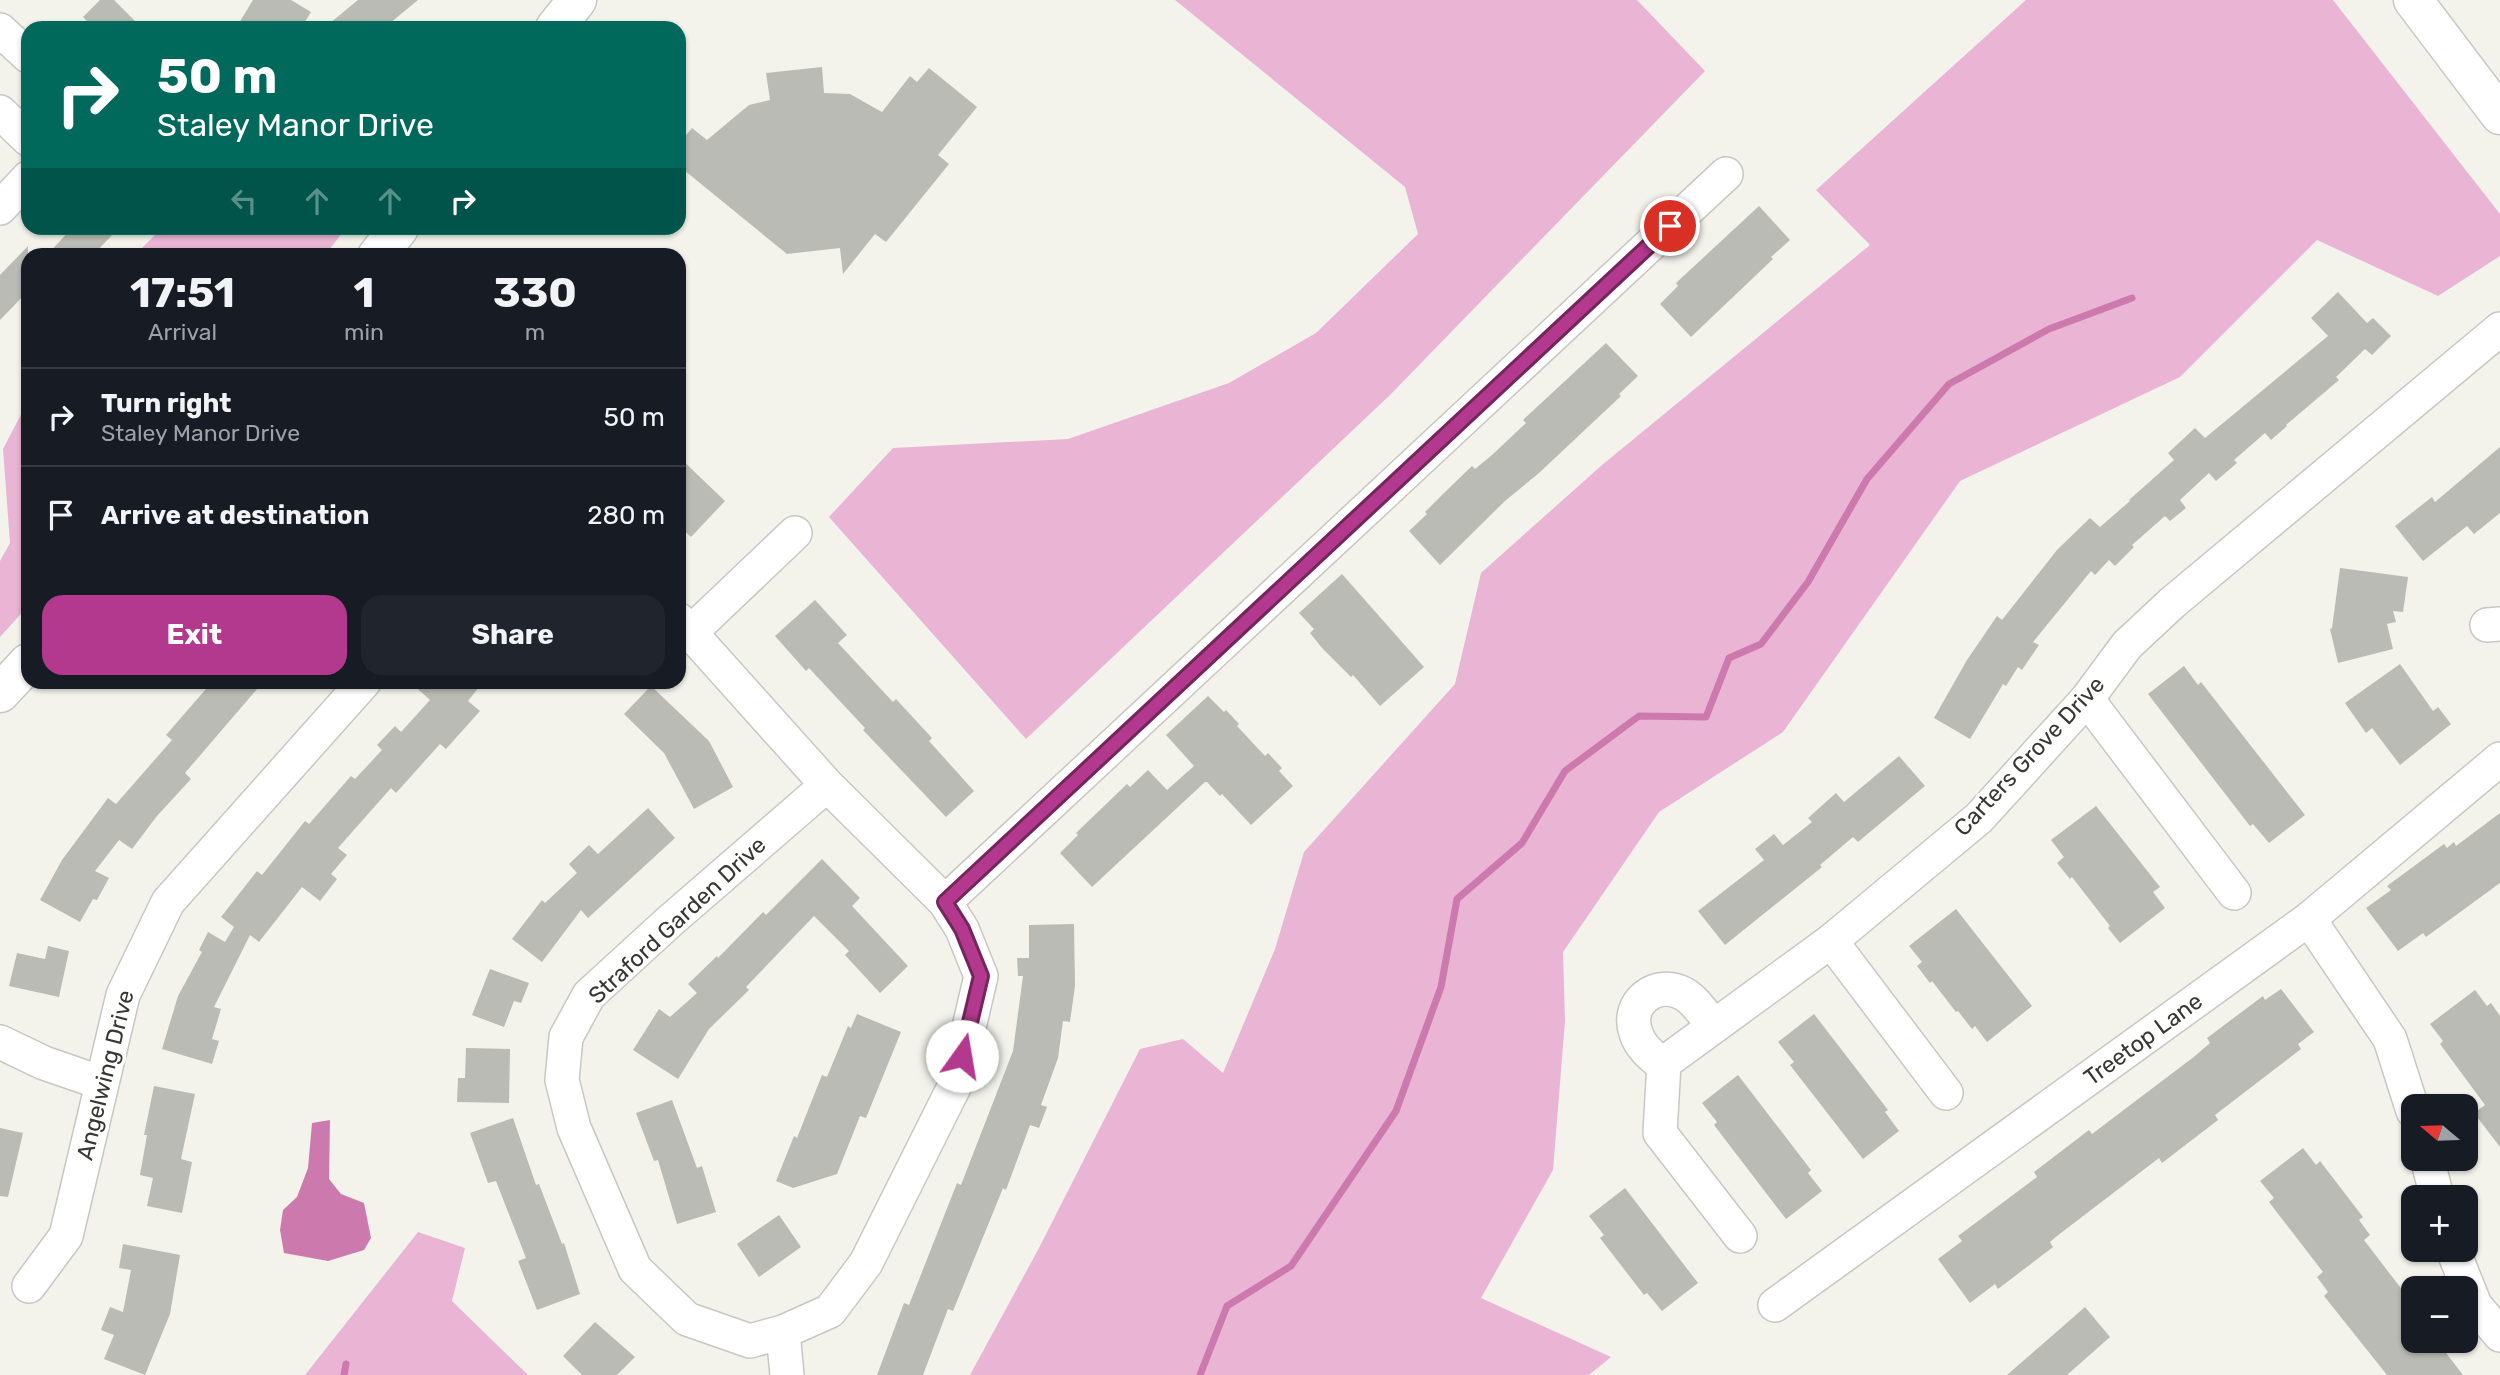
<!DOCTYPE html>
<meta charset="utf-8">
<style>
:root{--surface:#171b24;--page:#20242c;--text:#f1f3f6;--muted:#9ea1a6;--line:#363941;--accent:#b2398d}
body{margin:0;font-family:Rubik,sans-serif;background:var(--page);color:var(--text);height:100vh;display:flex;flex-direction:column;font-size:26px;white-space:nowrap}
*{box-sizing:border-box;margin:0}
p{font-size:23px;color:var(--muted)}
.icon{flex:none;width:38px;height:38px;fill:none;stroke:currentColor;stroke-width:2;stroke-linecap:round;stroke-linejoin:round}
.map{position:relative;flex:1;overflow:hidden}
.panel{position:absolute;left:21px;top:248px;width:665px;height:441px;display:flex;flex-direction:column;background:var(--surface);border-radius:21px;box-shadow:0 2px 5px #0004}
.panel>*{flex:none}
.banner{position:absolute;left:21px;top:21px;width:665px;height:214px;border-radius:21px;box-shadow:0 2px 5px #0004;background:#00695c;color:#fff;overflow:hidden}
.needle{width:46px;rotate:289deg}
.tools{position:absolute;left:2401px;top:1094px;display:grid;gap:14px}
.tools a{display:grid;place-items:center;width:77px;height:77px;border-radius:14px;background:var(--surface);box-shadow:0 2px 5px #0004;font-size:35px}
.pin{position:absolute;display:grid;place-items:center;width:60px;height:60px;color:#fff;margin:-30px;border:4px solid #fff;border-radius:50%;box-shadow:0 2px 7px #0007}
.me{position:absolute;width:77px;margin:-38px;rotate:13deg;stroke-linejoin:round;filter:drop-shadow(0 0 5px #0008)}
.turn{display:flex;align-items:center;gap:24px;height:147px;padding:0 21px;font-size:32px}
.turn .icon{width:91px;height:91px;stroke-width:2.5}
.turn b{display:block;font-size:49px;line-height:60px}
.lanes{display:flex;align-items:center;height:66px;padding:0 21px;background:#0003;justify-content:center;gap:35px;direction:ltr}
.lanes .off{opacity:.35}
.eta{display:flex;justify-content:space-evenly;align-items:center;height:119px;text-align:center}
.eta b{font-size:42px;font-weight:700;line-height:49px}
.primary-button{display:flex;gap:14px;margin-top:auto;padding:14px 21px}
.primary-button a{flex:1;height:80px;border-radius:21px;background:var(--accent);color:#fff;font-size:28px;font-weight:700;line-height:80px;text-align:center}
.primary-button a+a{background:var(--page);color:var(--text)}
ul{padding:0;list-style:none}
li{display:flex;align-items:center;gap:21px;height:98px;padding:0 21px;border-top:2px solid var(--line)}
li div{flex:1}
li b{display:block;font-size:26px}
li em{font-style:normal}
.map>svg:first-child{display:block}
.green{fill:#eab4d4}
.water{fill:#cc7aae}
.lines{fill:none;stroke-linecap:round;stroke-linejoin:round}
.stream{stroke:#cc7aae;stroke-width:7}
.building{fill:#babbb4}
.minor-casing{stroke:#c7c8c1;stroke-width:36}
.major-casing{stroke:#c7c8c1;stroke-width:41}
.minor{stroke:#fff;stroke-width:33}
.major{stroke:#fff;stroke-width:38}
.route-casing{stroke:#74255c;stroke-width:18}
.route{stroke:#b2398d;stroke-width:12}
.labels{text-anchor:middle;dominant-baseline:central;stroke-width:7;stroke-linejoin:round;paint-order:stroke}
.street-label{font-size:23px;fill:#373735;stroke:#fffffe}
</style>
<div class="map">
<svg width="2500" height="1375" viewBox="0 0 2500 1375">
<rect width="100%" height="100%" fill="#f3f3ec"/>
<g class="green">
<path d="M1175,0H1637L1705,71L1390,395L1026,739L829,517L893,448L1068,439L1229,383L1316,333L1418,234L1405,187Z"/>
<path d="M2026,0H2333L2500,214V256L2438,296L2317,240L2180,377L1960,481L1783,732L1659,812L1563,952L1565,1021L1553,1170L1481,1298L1611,1357L1589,1375H970L1039,1248L1140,1049L1183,1039L1223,1073L1275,949L1304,852L1455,684L1481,573L1602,465L1870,245L1816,190Z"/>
<path d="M162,228H346L325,255H135Z"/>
<path d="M28,401V606L0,637V561L10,543L3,449Z"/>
<path d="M418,1232L465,1248L452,1301L528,1375H305Z"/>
</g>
<path class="water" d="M330,1120L329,1179L341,1194L364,1203L371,1238L364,1250L328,1261L284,1253L280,1230L283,1210L297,1197L308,1168L312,1123Z"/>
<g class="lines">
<g class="stream">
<path d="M344,1375L346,1364"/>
<path d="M1200,1375L1227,1306L1291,1266L1396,1111L1441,987L1457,899L1522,843L1565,771L1639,716L1706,717L1729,658L1761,644L1808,582L1867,479L1949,384L2049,329L2132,298"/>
</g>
</g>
<g class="building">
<path d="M100,0H114L142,28H94L83,17Z"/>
<path d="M253,0H291L311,12L301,28H236Z"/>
<path d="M358,0H418L384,28H324Z"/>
<path d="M822,67L824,93L850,94L882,112L910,76L917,82L929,68L977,107L938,155L949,164L886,242L875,234L843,274L840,248L787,254L679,166V143L692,128L707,140L749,105L770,100L766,73Z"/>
<path d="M1759,206L1790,240L1771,257L1773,259L1691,337L1660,304L1678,286L1676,283Z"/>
<path d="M72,228H119L92,256H46Z"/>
<path d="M28,246V291L0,320V275Z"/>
<path d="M2338,292L2367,323L2373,318L2391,336L2372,355L2365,349L2336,377L2339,380L2286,425L2287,426L2271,440L2265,433L2234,460L2237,463L2216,481L2209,473L2180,500L2186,508L2170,521L2165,516L2132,545L2134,547L2115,566L2109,560L2095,575L2091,571L2033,642L2039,645L2022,670L2018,667L2006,686L2003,684L1970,739L1934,718L1967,660L1997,616L2002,620L2057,550L2090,518L2100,527L2130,501L2129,500L2174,460L2168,453L2195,428L2205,438L2328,336L2311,318Z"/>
<path d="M1606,343L1638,376L1619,394L1621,396L1539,473L1505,501L1440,565L1409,531L1427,514L1425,512L1444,493L1472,466L1475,469L1492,455L1526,423L1523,420Z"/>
<path d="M2500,447V513L2474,534L2467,526L2423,561L2395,526L2432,497L2435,502Z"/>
<path d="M679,457L725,501L691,537L679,526Z"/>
<path d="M2340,568L2408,577L2403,612L2393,611L2396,622L2387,624L2393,649L2338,663L2330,629L2332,628Z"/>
<path d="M1342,574L1424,667L1380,706L1353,675L1351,677L1322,648L1310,633L1314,629L1299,613Z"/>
<path d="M815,600L847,635L838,643L893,702L896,699L932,738L929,741L974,791L946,817L863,730L865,728L809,668L806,671L775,636Z"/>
<path d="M2400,664L2433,711L2438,707L2451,724L2400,765L2372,728L2366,733L2345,703Z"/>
<path d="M2184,666L2198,685L2201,682L2305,815L2269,843L2253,824L2250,826L2148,694Z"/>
<path d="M212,682H263L185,773L191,779L157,816L132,849L119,840L95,871L109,878L97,900L93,899L80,922L40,900L62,860L108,798L116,804L172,740L166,735Z"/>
<path d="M410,682H483L468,701L480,711L446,749L440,744L396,793L391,788L338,848L347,855L331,874L337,879L320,901L302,887L259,942L250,935L214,1007L221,1009L212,1039L219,1041L212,1064L162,1049L178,996L202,952L199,950L208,932L225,942L234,927L221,917L257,871L262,875L305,821L309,824L351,776L355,779L382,750L377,745L395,726L401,732L430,700Z"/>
<path d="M651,686L709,741L733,787L694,809L664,753L624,714Z"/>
<path d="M1208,696L1224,712L1226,710L1239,724L1237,726L1265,756L1268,753L1282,768L1279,771L1293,786L1251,825L1222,794L1220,796L1207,782H1205L1092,887L1060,853L1078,835L1076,833L1127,784L1130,787L1148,770L1167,790L1194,766L1166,735Z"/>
<path d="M1899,756L1925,786L1858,842L1853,837L1820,865L1822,867L1725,945L1698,911L1764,860L1755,849L1774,834L1783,845L1812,822L1808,818L1836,793L1844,802Z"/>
<path d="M2096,806L2160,887L2153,892L2165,908L2120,943L2108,928L2110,926L2072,877L2070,879L2057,863L2064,857L2051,840Z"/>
<path d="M648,808L675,838L588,918L581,910L542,962L512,939L542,900L545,903L577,873L569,864L589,845L598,854Z"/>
<path d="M2500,813V883L2426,937L2423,933L2398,951L2366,908L2391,890L2387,886L2444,844L2447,848L2454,842L2456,846Z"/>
<path d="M822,859L860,898L852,906L908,966L880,993L845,955L849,951L814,916L746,987L749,990L709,1029L678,1079L633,1050L659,1009L670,1017L697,993L688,984L717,956L718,958L763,912L766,915Z"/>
<path d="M1956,909L2032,1006L1987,1042L1975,1026L1972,1029L1958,1011L1956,1012L1932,981L1930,983L1917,966L1922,962L1909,946Z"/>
<path d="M1074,924L1075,986L1070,1022L1063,1021L1058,1058L1041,1105L1047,1107L1039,1128L1030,1125L1006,1190L1003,1188L953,1311L948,1309L923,1375H877L904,1303L909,1305L957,1183L961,1185L1013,1051L1023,976H1018L1017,958H1029V925Z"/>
<path d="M48,946L69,951L59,997L9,986L17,953L45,959Z"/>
<path d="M490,969L529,983L521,1003L514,1001L504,1027L472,1015Z"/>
<path d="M2281,989L2314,1032L2298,1044L2301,1049L2215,1115L2218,1120L2162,1163L2159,1158L2057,1236L2050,1242L2053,1247L1998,1289L1995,1284L1970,1303L1938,1259L1962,1241L1958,1236L2037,1177L2034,1172L2089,1130L2092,1134L2195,1056L2210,1043L2207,1038L2263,996L2265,1000Z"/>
<path d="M2475,990L2487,1006L2491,1003L2500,1016V1147L2474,1113L2485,1105L2440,1044L2443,1041L2430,1024Z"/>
<path d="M857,1014L901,1032L866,1118L860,1116L837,1174L793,1188L776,1181L794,1136L797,1138L822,1075L827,1077L848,1026L851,1028Z"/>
<path d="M1814,1014L1888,1110L1885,1112L1899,1131L1863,1159L1790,1065L1794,1062L1778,1042Z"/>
<path d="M466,1048L510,1049L509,1103L457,1102L458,1078H465Z"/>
<path d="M1738,1075L1811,1170L1808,1173L1822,1191L1786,1219L1714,1125L1717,1122L1702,1103Z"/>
<path d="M154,1086L195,1094L181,1159L192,1162L182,1213L147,1206L153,1178L140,1175L147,1135H144Z"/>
<path d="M672,1100L697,1168L702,1166L716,1212L677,1224L658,1160L654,1161L636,1113Z"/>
<path d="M513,1118L536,1185L539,1184L562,1244L564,1243L580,1294L537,1310L518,1261L526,1258L496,1181L488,1183L470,1133Z"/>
<path d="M0,1128L23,1133L8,1197L0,1196Z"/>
<path d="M2303,1148L2316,1165L2320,1161L2363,1217L2359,1220L2370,1235L2364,1240L2413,1304V1340H2429L2435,1349L2440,1345L2463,1375H2387L2324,1296L2328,1292L2317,1277L2323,1272L2269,1202L2274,1198L2260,1181Z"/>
<path d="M1625,1188L1698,1283L1662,1311L1647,1293L1644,1295L1610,1251L1600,1238L1604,1235L1589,1216Z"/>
<path d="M779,1215L801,1247L759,1277L737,1244Z"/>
<path d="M123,1244L180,1255L170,1314L145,1375L104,1359L114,1335L101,1330L110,1307L123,1312L131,1270L119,1268Z"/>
<path d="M2085,1307L2110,1337L2067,1375H2007Z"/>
<path d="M595,1322L635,1357L617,1375H582L563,1356Z"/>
</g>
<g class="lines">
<defs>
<g id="minor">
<path d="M0,30L28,56"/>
<path d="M0,112L28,139"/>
<path d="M0,208L28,178"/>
<path d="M679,620L827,785L945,902L962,929L981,976L956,1083L866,1263L830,1311L783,1332L750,1341L687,1319L635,1269L574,1128L562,1080L566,1037L589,995L670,921L827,785"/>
<path d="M2487,625L2500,624"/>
<path d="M690,633L795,533"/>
<path d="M2087,699L2234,893"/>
<path d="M945,902L1726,174"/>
<path d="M2309,919L2390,1039L2413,1111"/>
<path d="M1831,941L1946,1093"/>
<path d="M0,1042L44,1063L102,1083"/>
<path d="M1664,1066C1653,1057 1640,1047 1636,1033C1625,1002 1657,979 1684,994C1696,1001 1706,1017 1714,1026"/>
<path d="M2427,1158L2437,1197"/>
<path d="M1740,1236L1660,1133L1664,1063L1831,941L1979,818L2087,699L2127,645L2172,603L2500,329"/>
<path d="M2453,1250L2475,1305L2500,1335"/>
<path d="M29,1286L66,1236L123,995L168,902L364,682"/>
<path d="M1775,1305L2309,919L2500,759"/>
<path d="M783,1332L787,1375"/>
</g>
<g id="major">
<path d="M2413,0L2500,115"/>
<path d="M555,28L577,0"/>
<path d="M377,256L399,228"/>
<path d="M0,693L28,663"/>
</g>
</defs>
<use href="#minor" class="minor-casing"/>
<use href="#major" class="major-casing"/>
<use href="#minor" class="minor"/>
<use href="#major" class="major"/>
</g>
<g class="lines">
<defs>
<path id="route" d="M962,1056L981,976L962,929L945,902L1670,226"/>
</defs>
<use href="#route" class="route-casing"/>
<use href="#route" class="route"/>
</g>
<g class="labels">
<g class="street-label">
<text transform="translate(2029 756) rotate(-47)">Carters Grove Drive</text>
<text transform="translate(677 920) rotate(-43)">Straford Garden Drive</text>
<text transform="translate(2143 1039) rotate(-36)">Treetop Lane</text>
<text transform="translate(105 1075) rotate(-76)">Angelwing Drive</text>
</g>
</g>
</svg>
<div class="tools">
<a><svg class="needle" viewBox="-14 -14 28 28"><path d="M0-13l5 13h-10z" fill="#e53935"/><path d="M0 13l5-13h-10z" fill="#9ea1a6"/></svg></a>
<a>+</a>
<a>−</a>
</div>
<div class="pin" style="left:1670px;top:226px;background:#d93025"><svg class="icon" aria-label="arrive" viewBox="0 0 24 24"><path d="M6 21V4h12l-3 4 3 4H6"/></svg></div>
<svg class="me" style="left:962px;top:1056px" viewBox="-20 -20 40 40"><circle r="19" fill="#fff"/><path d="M0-13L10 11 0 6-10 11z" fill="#b2398d"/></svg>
<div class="banner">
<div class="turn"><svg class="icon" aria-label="right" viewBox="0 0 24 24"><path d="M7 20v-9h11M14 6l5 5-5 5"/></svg><div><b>50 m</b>Staley Manor Drive</div></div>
<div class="lanes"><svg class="icon off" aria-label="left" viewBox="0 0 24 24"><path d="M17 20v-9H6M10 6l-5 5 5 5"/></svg><svg class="icon off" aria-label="ahead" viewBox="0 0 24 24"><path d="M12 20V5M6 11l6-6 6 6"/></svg><svg class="icon off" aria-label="ahead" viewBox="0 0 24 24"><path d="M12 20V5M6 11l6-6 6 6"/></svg><svg class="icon" aria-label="right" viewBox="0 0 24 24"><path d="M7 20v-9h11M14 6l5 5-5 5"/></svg></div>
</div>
<section class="panel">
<div class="eta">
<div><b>17:51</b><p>Arrival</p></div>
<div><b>1</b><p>min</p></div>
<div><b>330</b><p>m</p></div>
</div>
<ul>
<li><svg class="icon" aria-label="right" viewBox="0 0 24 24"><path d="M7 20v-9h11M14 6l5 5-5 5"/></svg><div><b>Turn right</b><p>Staley Manor Drive</p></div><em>50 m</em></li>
<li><svg class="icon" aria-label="arrive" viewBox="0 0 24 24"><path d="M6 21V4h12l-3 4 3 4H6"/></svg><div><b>Arrive at destination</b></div><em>280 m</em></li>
</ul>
<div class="primary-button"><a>Exit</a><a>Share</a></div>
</section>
</div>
